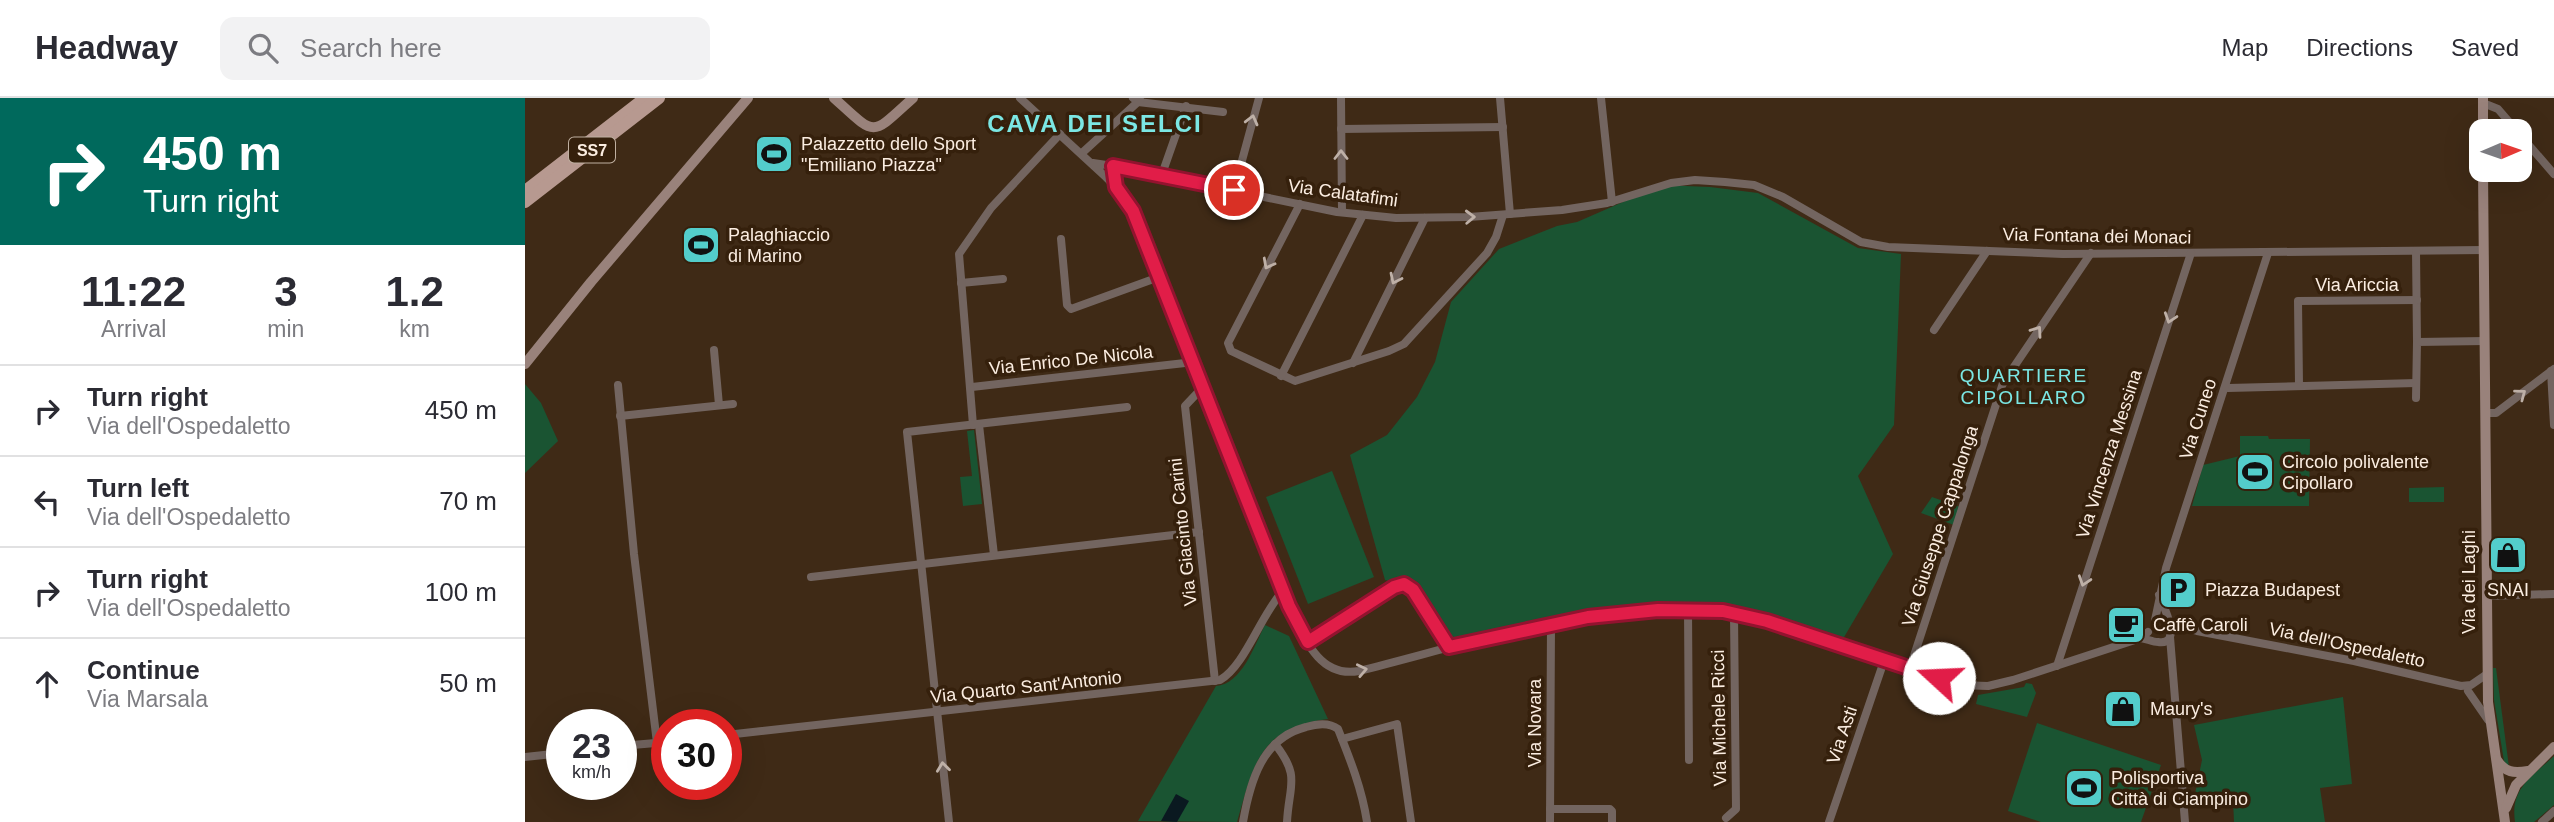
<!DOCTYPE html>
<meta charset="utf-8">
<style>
:root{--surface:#fff;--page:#f2f2f3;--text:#2b2b33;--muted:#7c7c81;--line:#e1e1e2}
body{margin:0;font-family:Arial,sans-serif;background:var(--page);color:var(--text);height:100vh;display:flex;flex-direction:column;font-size:26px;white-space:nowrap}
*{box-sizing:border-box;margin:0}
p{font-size:23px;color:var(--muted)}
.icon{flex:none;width:38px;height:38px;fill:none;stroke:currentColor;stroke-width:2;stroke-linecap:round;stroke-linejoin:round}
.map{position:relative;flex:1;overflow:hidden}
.panel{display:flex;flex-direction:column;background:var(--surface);width:525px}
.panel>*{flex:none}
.banner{background:#00695c;color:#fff;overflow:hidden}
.needle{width:46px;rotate:88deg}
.buttons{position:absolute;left:1944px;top:21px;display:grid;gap:14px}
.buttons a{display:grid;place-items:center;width:63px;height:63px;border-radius:14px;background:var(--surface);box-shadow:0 7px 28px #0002;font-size:35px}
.speed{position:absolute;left:21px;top:611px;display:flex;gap:14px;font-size:35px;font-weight:700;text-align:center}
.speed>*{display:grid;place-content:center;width:91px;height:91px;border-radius:50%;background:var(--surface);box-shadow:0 7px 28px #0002;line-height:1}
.speed small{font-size:18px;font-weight:400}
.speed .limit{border:10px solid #d22;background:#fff;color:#111}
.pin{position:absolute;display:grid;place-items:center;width:60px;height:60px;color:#fff;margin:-30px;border:4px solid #fff;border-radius:50%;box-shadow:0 2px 7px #0007}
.me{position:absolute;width:77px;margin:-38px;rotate:290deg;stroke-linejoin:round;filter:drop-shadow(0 0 5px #0008)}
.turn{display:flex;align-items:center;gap:24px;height:147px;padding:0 28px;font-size:32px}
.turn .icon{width:91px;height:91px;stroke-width:2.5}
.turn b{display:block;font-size:49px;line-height:60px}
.eta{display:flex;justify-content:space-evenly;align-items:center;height:119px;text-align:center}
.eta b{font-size:42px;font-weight:700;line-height:49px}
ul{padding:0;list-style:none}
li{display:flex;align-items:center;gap:21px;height:91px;padding:0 28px;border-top:2px solid var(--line)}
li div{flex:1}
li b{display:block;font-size:26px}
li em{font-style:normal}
header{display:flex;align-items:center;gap:42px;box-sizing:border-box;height:98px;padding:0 35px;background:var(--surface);border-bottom:2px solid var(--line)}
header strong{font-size:33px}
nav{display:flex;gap:38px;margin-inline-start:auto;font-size:24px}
.search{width:490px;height:63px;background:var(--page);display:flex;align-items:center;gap:18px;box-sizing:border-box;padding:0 24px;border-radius:14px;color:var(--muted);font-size:26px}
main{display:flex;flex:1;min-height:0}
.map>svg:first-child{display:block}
.green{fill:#1a5432}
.water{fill:#0a1920}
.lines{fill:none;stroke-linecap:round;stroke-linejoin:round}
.street{stroke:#736560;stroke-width:8}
.secondary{stroke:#99827b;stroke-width:10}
.primary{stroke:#b79990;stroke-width:12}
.oneway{stroke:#beb0a7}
.route-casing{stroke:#92132f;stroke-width:18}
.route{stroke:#e11d48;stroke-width:12}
.labels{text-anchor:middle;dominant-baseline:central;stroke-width:7;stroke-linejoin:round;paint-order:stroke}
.shield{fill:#35200c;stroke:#c0b0a1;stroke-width:2}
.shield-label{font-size:16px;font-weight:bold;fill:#fbede1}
.poi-label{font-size:18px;fill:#fbede1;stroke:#35200c;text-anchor:start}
.street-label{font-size:18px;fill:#fbede1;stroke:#35200c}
.neighbourhood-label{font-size:19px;letter-spacing:2px;fill:#7be7e4;stroke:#35200c}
.district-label{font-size:24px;font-weight:bold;letter-spacing:2px;fill:#7be7e4;stroke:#35200c}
</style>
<header>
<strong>Headway</strong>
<div class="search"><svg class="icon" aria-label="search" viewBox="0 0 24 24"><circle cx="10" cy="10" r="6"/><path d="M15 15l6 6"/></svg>Search here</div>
<nav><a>Map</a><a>Directions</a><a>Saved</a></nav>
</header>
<main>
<section class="panel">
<div class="banner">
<div class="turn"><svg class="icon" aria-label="right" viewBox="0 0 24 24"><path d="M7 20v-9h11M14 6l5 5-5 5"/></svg><div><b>450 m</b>Turn right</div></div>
</div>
<div class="eta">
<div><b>11:22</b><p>Arrival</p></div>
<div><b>3</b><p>min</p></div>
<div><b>1.2</b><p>km</p></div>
</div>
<ul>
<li><svg class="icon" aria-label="right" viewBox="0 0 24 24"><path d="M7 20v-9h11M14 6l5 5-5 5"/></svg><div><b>Turn right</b><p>Via dell'Ospedaletto</p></div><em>450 m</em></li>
<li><svg class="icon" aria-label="left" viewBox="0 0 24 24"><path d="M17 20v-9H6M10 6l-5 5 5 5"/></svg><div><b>Turn left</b><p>Via dell'Ospedaletto</p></div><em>70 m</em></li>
<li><svg class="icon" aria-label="right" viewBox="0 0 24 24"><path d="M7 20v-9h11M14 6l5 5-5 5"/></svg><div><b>Turn right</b><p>Via dell'Ospedaletto</p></div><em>100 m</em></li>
<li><svg class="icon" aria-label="ahead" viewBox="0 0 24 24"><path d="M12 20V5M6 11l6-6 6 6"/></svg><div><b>Continue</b><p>Via Marsala</p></div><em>50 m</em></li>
</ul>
</section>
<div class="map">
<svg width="2029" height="724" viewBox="0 0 2029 724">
<rect width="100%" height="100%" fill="#3f2a16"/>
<g class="green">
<path d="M1137,87L1185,89L1233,95L1333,150L1376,156L1369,327L1333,378L1368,456L1315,546C1282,537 1239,520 1206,515C1111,502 1016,529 924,549L898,493L860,482L825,357L862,337L892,299L910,264L926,204L974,151L1032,128L1052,124Z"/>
<path d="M0,286L16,305L33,343L0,375Z"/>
<path d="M449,332L457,406L438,408L435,379L447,378L442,333Z"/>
<path d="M1715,338H1743L1744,341H1785L1784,408H1667L1678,367L1715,358Z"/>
<path d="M807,373L849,479L783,506L741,399Z"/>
<path d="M1919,389V404H1884V390Z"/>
<path d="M1407,399L1435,409L1429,427L1396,415Z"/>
<path d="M740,527L764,538L803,621C734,630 729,666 712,724L613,723L691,588C717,586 729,548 740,527Z"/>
<path d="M1968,570H1971L1984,669L1979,663L1969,602Z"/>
<path d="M1501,585L1507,586L1511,595L1502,619L1451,606L1453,597L1499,589Z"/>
<path d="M1818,599L1827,686L1795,690L1800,724H1709L1708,702L1671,704L1670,696L1677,662L1669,627Z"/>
<path d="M1512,625L1636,667L1616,724H1516L1483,713Z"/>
<path d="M2029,658V707L2009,724H1990C1985,690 2007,679 2029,658Z"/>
</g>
<path class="water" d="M651,696L664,703L652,724L636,723Z"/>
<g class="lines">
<g class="street">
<path d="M495,0L582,80L590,77L588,68L568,65"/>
<path d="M608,0L613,4L698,14"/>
<path d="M816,0L817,114"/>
<path d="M975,0L985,116"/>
<path d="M1076,0L1087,104"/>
<path d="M1958,5L1973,11L1992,33"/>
<path d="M816,31L978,29"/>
<path d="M1995,37L2029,76"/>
<path d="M557,55L615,2"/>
<path d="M588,68L812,114L871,120L944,119L1037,112L1082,105L1146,85L1170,82L1200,84L1229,87L1258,99L1336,144L1363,149L1538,156L1959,152"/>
<path d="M636,79L661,8"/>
<path d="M582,80L603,103L608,113L767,514C781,544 796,580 834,573C947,545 1081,499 1198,513C1229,517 1260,528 1290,538C1339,554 1387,571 1435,587L1463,588L1488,582L1616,540L1623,534"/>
<path d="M709,92L734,0"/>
<path d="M775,106L703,245L706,253L770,283L864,253L879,246L962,155L971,139L978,117"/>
<path d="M536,141L542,207L546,211L634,179"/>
<path d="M1891,153L1892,244"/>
<path d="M436,185L478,181"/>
<path d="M1409,232L1462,153"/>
<path d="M189,252L194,307"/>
<path d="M828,265L900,120"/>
<path d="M2026,273L2029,327"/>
<path d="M756,278L838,117"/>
<path d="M93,287L109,456L132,645"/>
<path d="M1774,287L1773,203L1892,202"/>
<path d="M447,289L669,264"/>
<path d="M678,289L660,308L690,583"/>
<path d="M1703,290L1891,285"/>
<path d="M1891,300L1892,244L1960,243"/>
<path d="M1960,315H1971L2029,271"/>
<path d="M95,318L208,306"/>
<path d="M448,327L434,156L466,110L535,36"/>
<path d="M454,327L469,457"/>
<path d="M286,479L674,434"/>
<path d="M1962,498L2029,496"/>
<path d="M1163,511L1164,662"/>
<path d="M1630,522L1641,470L1743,155"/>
<path d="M1645,526L1672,533L1829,563L1936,588L1946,587L1962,576"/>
<path d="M1645,539L1660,724"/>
<path d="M1616,540C1622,541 1628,544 1633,544C1659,548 1638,507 1634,497"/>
<path d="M783,544L869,489L879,486L888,492L924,549"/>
<path d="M1532,568L1666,155"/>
<path d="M1385,570L1478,285L1566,155"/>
<path d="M1943,593L1963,622"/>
<path d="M201,637L695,582C720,568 736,516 758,493"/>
<path d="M817,641L872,626L886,724"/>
<path d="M750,646C776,679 764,686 762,724"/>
<path d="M96,648L142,644"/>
<path d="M0,659L37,655"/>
<path d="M1025,711H1085L1087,713V724"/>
<path d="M1201,720L1211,711L1209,516"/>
<path d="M424,724L382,334L602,309"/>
<path d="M718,724C725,684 737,640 781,629C791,626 804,624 813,631C825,661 837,691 842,724"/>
<path d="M1025,724L1026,525"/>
<path d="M1304,724L1360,560"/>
<path d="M2017,724L2029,713"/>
</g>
<g class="secondary">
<path d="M309,0C352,39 345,39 388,0"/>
<path d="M1958,0V33"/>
<path d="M1958,72L1963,604L1980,724"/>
<path d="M0,266L66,184L223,0"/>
<path d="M1972,662C1980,675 1989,675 2003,673"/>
<path d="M1981,710L1991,687L2029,649"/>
</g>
<g class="primary">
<path d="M0,93L120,0"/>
<path d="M0,104L134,0"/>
</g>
</g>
<defs><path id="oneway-chevron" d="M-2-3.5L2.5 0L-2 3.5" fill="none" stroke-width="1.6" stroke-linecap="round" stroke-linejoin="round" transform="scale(1.75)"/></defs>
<g class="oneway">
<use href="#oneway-chevron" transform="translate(727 22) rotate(-76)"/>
<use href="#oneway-chevron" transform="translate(816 57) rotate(-90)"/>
<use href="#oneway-chevron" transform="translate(945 119) rotate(-2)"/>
<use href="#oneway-chevron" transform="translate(743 166) rotate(118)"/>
<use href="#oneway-chevron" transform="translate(870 181) rotate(116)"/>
<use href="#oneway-chevron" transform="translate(1645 220) rotate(108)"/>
<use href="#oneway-chevron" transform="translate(1512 233) rotate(-55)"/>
<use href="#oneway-chevron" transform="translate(1996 296) rotate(-37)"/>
<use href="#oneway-chevron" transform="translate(1559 483) rotate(108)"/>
<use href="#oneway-chevron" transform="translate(837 572) rotate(-12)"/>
<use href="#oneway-chevron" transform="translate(418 669) rotate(-97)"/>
</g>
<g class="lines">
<defs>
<path id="route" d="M709,92L588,68L591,89L608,113L764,508L783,544L869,489L879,486L888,492L924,549L1063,519L1133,512L1198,513L1242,523L1414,580"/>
</defs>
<use href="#route" class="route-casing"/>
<use href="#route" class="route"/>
</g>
<defs>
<symbol id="stadium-square" viewBox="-11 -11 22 22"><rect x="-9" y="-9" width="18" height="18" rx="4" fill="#53cdcb" stroke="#35200c"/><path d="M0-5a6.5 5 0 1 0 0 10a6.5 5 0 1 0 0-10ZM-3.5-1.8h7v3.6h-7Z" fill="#111"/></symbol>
<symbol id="shop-square" viewBox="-11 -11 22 22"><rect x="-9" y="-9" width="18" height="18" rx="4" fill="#53cdcb" stroke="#35200c"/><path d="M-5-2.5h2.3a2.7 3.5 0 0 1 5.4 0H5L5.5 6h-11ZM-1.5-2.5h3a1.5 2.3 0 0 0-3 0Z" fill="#111"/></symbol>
<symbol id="parking-square" viewBox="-11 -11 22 22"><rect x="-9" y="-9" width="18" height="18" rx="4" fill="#53cdcb" stroke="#35200c"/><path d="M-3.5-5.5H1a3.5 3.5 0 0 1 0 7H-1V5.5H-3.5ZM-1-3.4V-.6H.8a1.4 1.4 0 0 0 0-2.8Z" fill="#111"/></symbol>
<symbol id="cafe-square" viewBox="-11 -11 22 22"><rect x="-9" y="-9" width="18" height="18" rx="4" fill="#53cdcb" stroke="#35200c"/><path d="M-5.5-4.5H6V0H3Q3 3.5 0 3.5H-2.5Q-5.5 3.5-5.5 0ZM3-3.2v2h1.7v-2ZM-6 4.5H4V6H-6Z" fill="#111"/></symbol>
</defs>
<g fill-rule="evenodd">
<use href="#stadium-square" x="227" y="34" width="44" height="44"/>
<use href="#stadium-square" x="154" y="125" width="44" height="44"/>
<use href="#stadium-square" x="1708" y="352" width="44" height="44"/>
<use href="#shop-square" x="1961" y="435" width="44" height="44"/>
<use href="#parking-square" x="1631" y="470" width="44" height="44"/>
<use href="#cafe-square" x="1579" y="505" width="44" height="44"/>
<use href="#shop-square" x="1576" y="589" width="44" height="44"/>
<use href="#stadium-square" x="1537" y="668" width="44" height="44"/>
</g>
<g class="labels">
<rect class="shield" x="44" y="39.5" width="46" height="25" rx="5"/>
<g class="shield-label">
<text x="67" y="52">SS7</text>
</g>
<g class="poi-label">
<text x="276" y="46">Palazzetto dello Sport<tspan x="276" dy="21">"Emiliano Piazza"</tspan></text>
<text x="203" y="137">Palaghiaccio<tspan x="203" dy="21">di Marino</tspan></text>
<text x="1757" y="364">Circolo polivalente<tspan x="1757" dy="21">Cipollaro</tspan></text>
<text x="1680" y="492">Piazza Budapest</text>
<text x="1983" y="492" text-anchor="middle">SNAI</text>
<text x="1628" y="527">Caffè Caroli</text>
<text x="1625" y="611">Maury's</text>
<text x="1586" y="680">Polisportiva<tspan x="1586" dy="21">Città di Ciampino</tspan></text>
</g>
<g class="street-label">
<text transform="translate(818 95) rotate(8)">Via Calatafimi</text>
<text transform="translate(1572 138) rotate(1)">Via Fontana dei Monaci</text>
<text x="1832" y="187">Via Ariccia</text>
<text transform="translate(546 262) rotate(-6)">Via Enrico De Nicola</text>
<text transform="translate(1673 321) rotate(-72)">Via Cuneo</text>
<text transform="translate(1584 356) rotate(-72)">Via Vincenza Messina</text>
<text transform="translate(1415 428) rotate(-72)">Via Giuseppe Cappalonga</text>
<text transform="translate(658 434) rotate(-96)">Via Giacinto Carini</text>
<text transform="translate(1944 484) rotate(-90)">Via dei Laghi</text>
<text transform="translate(1822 547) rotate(12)">Via dell'Ospedaletto</text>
<text transform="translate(501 589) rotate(-6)">Via Quarto Sant'Antonio</text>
<text transform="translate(1194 620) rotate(-91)">Via Michele Ricci</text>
<text transform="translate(1010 625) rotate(-90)">Via Novara</text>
<text transform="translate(1317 637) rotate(-71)">Via Asti</text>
</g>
<g class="neighbourhood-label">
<text x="1499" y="277">QUARTIERE<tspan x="1499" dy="22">CIPOLLARO</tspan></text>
</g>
<g class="district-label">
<text x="570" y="25">CAVA DEI SELCI</text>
</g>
</g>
</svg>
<div class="buttons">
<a><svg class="needle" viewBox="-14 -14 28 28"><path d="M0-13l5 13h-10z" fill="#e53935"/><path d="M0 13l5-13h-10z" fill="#7c7c81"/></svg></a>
</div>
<div class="speed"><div>23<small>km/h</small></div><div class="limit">30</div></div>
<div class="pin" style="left:709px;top:92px;background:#d93025"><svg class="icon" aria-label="arrive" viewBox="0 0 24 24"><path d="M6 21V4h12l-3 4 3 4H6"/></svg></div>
<svg class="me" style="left:1414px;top:580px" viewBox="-20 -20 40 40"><circle r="19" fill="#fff"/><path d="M0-13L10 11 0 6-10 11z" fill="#e11d48"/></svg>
</div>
</main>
